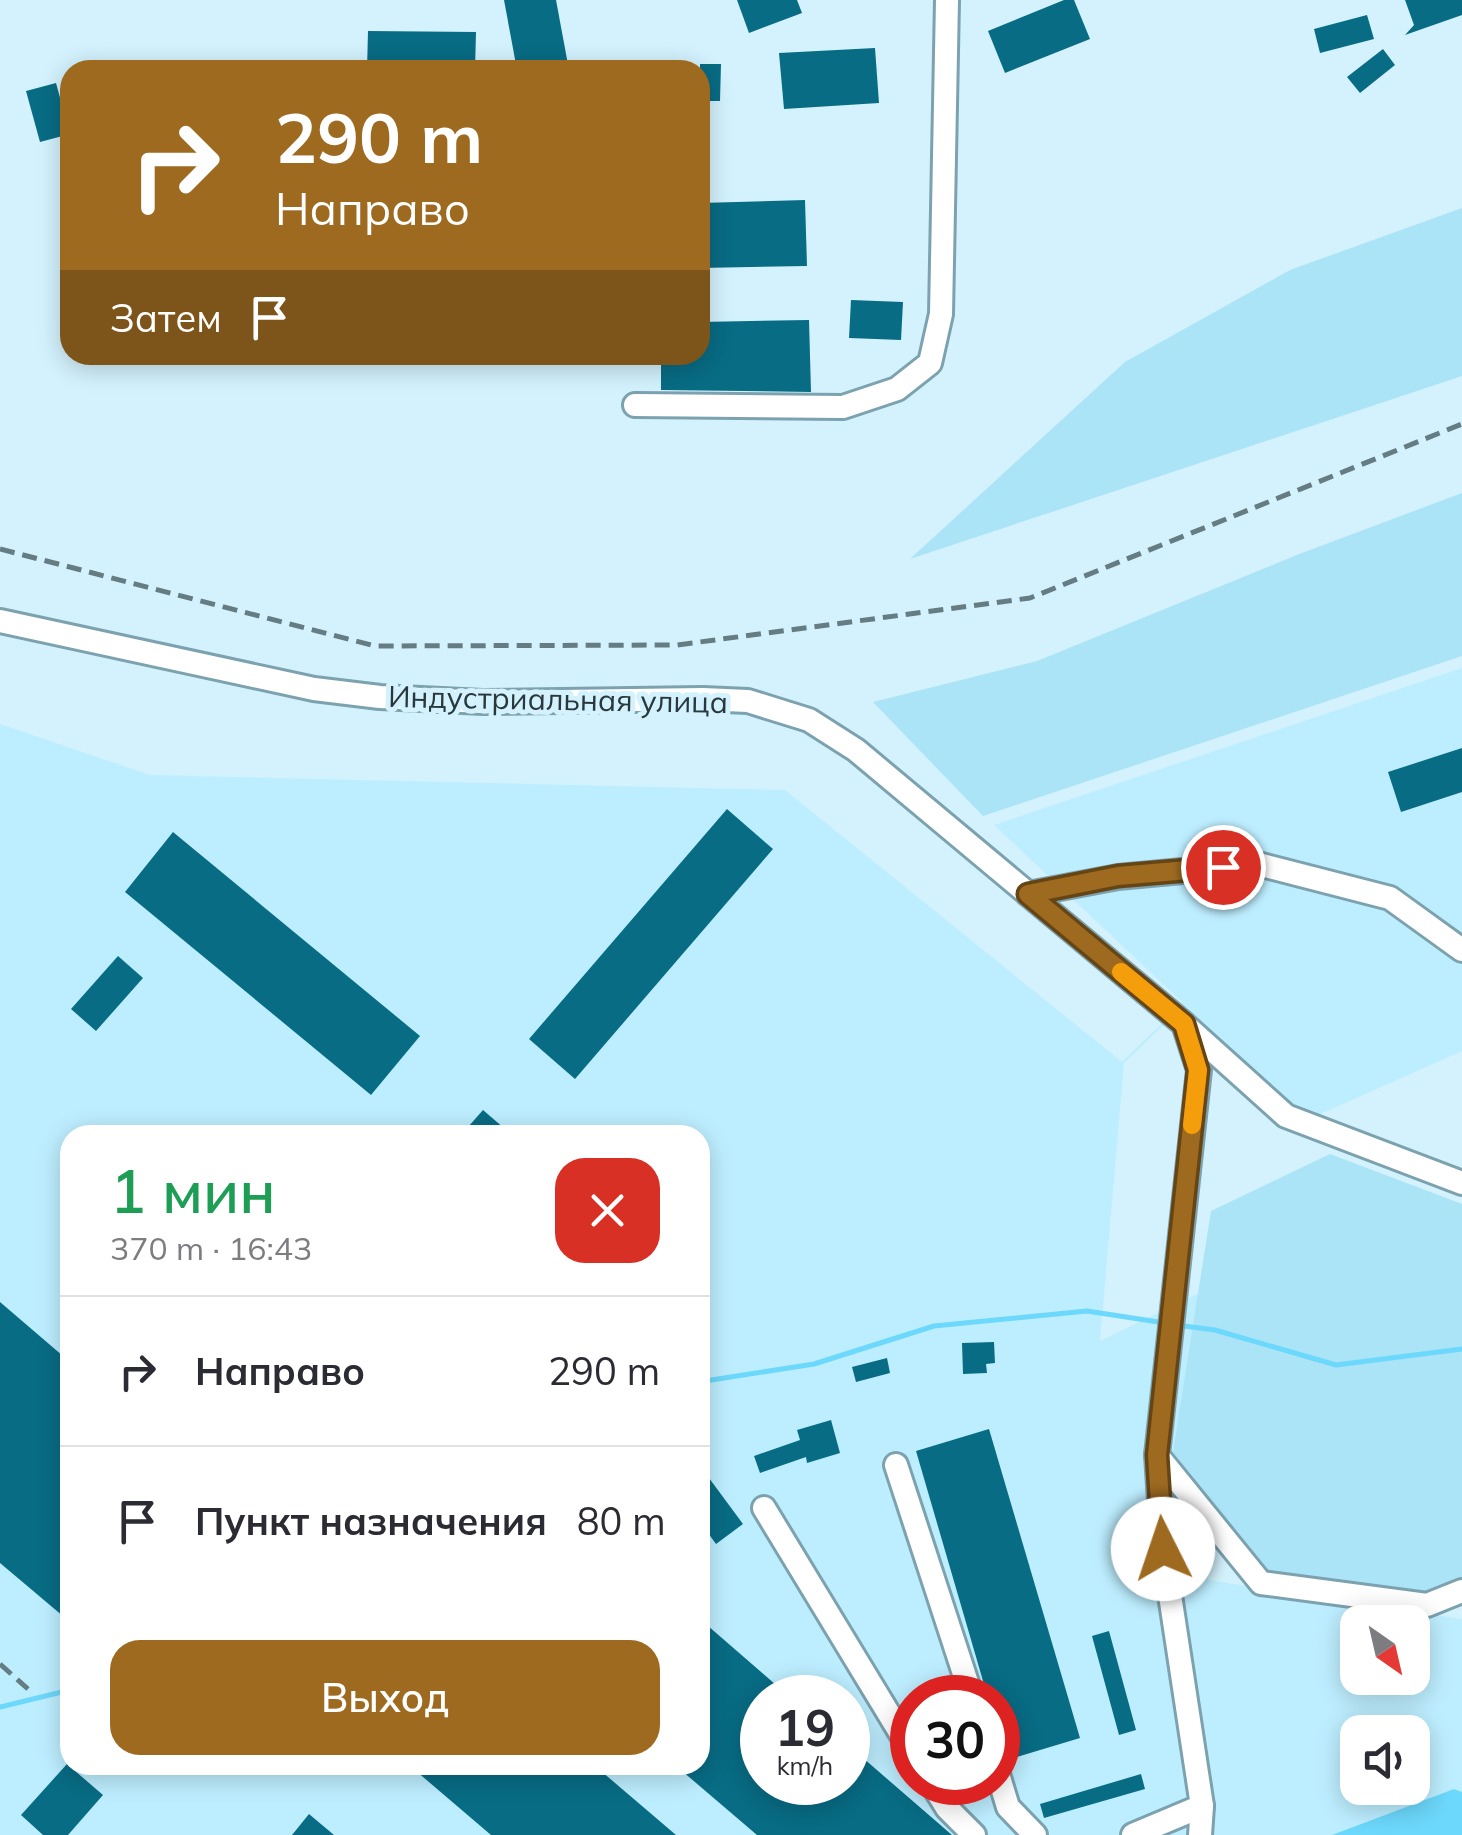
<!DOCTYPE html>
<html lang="ru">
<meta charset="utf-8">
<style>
:root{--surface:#fff;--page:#f7f7f7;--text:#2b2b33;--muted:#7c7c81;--line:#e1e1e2;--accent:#9d6a20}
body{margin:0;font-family:Mulish,sans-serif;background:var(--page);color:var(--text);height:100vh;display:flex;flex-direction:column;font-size:38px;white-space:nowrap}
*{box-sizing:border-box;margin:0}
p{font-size:32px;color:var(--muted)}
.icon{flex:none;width:55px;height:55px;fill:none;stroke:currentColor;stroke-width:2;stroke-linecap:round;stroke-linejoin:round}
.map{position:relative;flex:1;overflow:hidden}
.sheet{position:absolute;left:60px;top:1125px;width:650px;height:650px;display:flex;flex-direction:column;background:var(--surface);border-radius:30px;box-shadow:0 5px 25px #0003}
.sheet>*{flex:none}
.top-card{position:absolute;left:60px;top:60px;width:650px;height:305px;border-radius:30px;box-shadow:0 5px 25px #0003;background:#9d6a20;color:#fff;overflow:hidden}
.needle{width:65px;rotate:146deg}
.controls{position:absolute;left:1340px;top:1605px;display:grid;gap:20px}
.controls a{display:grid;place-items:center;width:90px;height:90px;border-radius:20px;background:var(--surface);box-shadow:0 5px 25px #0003;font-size:50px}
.speed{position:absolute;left:740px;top:1675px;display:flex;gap:20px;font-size:50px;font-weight:700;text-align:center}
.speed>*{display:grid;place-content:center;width:130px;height:130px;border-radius:50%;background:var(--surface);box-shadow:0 5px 25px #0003;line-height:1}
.speed small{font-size:25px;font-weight:400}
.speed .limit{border:15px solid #d22;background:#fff;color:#111}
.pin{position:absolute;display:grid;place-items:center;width:85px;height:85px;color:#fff;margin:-42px;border:5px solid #fff;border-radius:50%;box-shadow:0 2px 10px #0007}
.me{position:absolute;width:110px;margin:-55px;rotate:356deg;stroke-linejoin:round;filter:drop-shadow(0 0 8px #0008)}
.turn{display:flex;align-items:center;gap:35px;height:210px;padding:0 50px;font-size:45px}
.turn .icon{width:130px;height:130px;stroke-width:2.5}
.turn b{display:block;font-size:70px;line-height:85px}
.then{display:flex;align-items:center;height:95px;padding:0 50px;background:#0003;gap:20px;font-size:38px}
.round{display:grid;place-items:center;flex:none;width:105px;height:105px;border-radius:30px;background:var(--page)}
.summary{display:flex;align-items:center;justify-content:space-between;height:170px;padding:0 50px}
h1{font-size:60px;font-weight:600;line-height:75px;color:#1e9e55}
.cta{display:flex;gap:20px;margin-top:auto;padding:20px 50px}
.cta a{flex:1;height:115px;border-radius:30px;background:var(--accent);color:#fff;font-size:40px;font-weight:600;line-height:115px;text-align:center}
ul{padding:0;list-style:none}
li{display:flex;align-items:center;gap:30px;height:150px;padding:0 50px;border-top:2px solid var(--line)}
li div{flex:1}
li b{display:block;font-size:38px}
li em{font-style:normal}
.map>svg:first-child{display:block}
.built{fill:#bdeeff;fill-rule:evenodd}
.green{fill:#abe3f7}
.water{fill:#6cd8fb}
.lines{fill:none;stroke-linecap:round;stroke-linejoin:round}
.stream{stroke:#6cd8fb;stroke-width:5}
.building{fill:#086c84}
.minor-casing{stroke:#7ca2af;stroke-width:28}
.minor{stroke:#fff;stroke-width:22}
.rail{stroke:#667c83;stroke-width:5;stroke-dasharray:15 8;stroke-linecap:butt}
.route-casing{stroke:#664515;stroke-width:25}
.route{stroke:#9d6a20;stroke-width:18}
.slow{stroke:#f59e0b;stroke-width:18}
.labels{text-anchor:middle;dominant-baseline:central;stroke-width:10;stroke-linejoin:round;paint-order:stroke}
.street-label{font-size:30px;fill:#28383d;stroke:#d3f2fd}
</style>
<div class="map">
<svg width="1462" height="1835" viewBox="0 0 1462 1835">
<rect width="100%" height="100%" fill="#d3f2fd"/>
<path class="built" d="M1462,668V1051L1307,1120L1184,1005L1124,1063L1100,1341L1205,1290L1208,1580L1462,1619V1835H0V724L150,775L785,790L1122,1062L1183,1003L994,825ZM70,1135H700V1765H70ZM1358,1622H1412V1678H1358ZM762,1698H848V1782H762ZM912,1698H998V1782H912ZM1358,1732H1412V1788H1358Z"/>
<g class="green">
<path d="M1462,208V376L910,559L1125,362L1290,270Z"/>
<path d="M1462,493V656L983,816L873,702L1037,661L1302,553Z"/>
<path d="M1330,1154L1462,1204V1591L1427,1605L1279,1586L1173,1452L1211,1211Z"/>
</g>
<path class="water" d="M1454,1789L1462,1792V1835H1332Z"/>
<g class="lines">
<g class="stream">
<path d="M1176,1325L1215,1330L1336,1365L1462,1349"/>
<path d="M700,1386L705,1381L814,1364L934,1326L1087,1311L1165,1323"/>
<path d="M0,1707L70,1690"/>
</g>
</g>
<g class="building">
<path d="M504,0H556L569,70H517Z"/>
<path d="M737,0H797L802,13L749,33Z"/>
<path d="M1064,0H1074L1090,39L1005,73L988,31Z"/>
<path d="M1405,0H1462V15L1405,35L1414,25Z"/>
<path d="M1367,15L1374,39L1320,53L1314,29Z"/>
<path d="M368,31L476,32L475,70H367Z"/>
<path d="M875,48L879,103L784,109L779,53Z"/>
<path d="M1383,49L1395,65L1360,93L1347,77Z"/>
<path d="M700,64H721L720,101H700Z"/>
<path d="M56,83L70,134L40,142L26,91Z"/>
<path d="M805,200L807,266L700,268V203Z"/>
<path d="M851,300L903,302L901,340L849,338Z"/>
<path d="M809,320L811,392L661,390V355H700V322Z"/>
<path d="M1462,748V792L1401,812L1388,772Z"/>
<path d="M727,809L773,849L575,1079L529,1039Z"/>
<path d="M173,832L420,1036L371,1095L125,892Z"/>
<path d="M118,956L143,978L96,1031L71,1009Z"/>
<path d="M483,1110L512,1135H461Z"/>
<path d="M0,1302L70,1362V1622L0,1563Z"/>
<path d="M994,1342L995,1363L986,1364L987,1373L963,1374L962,1343Z"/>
<path d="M887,1358L890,1373L856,1382L852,1367Z"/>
<path d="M831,1420L840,1453L807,1463L806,1457L760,1473L754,1456L800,1440L797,1430Z"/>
<path d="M989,1429L1080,1738L1007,1760L998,1729V1698H988L916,1451Z"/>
<path d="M709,1478L743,1524L716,1544L700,1522V1485Z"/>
<path d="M700,1619L791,1698H762V1782H848V1745L952,1835H757L675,1765H700Z"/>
<path d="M1109,1631L1136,1730L1119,1735L1092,1636Z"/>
<path d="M67,1764L103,1795L68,1835H43L21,1815Z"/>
<path d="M409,1765H594L676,1835H491Z"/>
<path d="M1141,1774L1145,1789L1044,1818L1040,1804Z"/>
<path d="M309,1814L334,1835H292Z"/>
</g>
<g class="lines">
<defs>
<g id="minor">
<path d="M635,405L843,407L897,389L930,363L941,314L947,0"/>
<path d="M0,621L314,689L380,697L483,702L703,699L748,701L809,720L856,750L1184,1024L1199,1070L1157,1455L1163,1549L1202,1806L1133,1835"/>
<path d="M1028,894L1118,877L1258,864L1390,898L1462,950"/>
<path d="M1187,1027L1286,1116L1462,1183"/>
<path d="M1157,1455L1261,1583L1427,1605L1462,1591"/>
<path d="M896,1465L972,1698"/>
<path d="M764,1508L912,1752"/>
<path d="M998,1774L1008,1807L1035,1835"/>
<path d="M931,1782L947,1808L974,1835"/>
<path d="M1200,1835L1202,1806"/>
</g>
</defs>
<use href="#minor" class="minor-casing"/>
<use href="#minor" class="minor"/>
<g class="rail">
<path d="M0,549L375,646L677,645L1030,598L1462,424"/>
<path d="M0,1664L28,1689"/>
</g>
</g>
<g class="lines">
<defs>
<path id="route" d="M1163,1549L1157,1455L1198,1070L1184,1024L1028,894L1118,876L1223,867"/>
</defs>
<use href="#route" class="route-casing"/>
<use href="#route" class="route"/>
<path class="slow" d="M1121,972L1184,1024L1198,1070L1192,1125"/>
</g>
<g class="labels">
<g class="street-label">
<text transform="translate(558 699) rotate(1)">Индустриальная улица</text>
</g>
</g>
</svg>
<div class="controls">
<a><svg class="needle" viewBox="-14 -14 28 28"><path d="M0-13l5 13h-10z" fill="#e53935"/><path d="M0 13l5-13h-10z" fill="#7c7c81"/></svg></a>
<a><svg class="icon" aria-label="sound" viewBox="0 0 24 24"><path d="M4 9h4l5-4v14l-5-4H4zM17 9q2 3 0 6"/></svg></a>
</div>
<div class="speed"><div>19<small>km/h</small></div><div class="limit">30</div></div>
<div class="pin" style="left:1223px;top:867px;background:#d93025"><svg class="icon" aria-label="arrive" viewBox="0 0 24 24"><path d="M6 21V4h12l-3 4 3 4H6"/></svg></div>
<svg class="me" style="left:1163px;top:1549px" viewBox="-20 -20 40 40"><circle r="19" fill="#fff"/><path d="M0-13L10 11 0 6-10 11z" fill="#9d6a20"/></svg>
<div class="top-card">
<div class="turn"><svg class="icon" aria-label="right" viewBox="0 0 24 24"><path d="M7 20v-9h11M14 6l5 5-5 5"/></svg><div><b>290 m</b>Направо</div></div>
<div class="then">Затем<svg class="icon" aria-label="arrive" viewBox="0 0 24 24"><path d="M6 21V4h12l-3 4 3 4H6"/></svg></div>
</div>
<section class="sheet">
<div class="summary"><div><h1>1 мин</h1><p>370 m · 16:43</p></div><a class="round" style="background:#d93025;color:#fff"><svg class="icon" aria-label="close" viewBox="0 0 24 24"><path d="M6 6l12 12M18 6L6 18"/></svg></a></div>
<ul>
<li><svg class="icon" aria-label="right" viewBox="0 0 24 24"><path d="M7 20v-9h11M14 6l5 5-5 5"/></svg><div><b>Направо</b></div><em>290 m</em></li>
<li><svg class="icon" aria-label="arrive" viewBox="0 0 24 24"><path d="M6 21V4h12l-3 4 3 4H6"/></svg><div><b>Пункт назначения</b></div><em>80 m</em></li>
</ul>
<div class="cta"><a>Выход</a></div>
</section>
</div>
